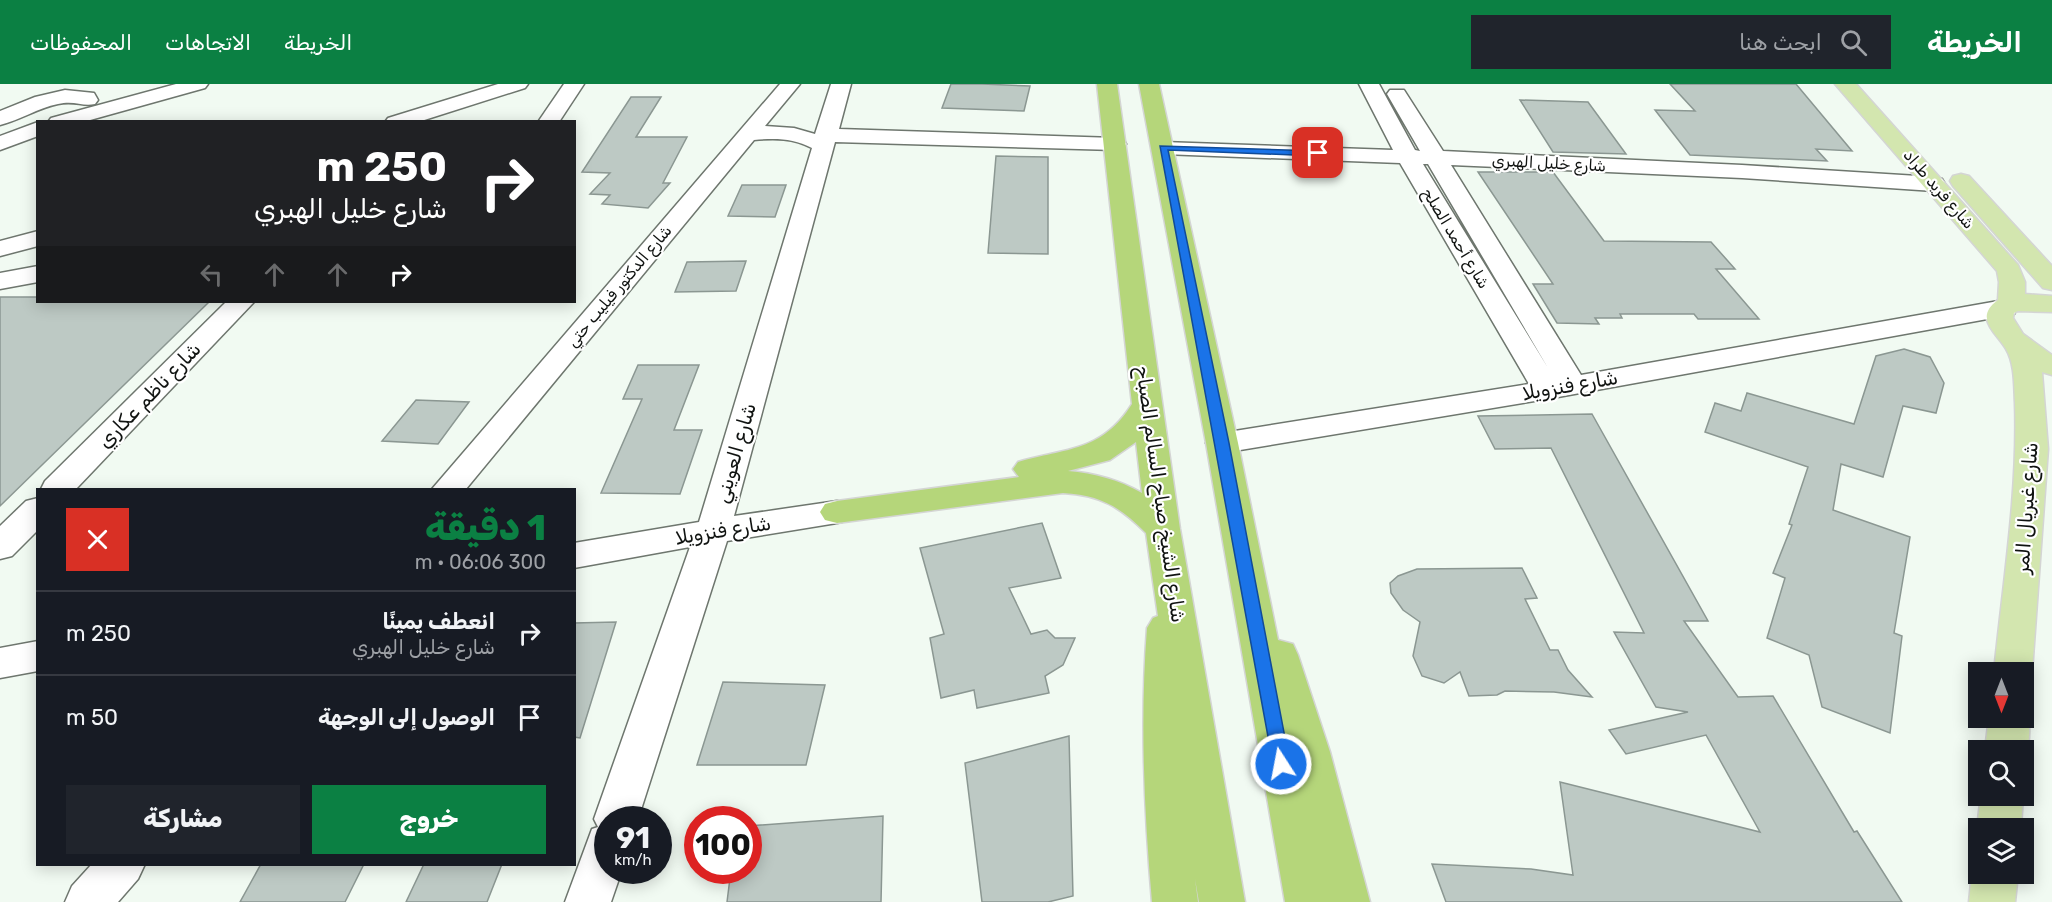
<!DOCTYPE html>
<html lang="ar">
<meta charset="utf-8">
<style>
:root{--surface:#171b24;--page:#20242c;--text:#f1f3f6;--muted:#9ea1a6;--line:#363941;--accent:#0b8043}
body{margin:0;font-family:Rubik,Vazirmatn,sans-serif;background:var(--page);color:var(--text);direction:rtl;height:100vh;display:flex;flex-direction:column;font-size:22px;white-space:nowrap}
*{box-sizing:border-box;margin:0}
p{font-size:20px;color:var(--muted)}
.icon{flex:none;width:33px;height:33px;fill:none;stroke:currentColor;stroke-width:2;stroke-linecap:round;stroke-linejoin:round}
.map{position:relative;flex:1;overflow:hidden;direction:ltr}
.drawer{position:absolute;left:36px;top:404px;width:540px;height:378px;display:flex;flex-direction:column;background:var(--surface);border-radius:0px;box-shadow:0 3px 15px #0003;direction:rtl}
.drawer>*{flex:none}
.top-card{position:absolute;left:36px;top:36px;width:540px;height:183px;border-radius:0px;box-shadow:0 3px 15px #0003;direction:rtl;background:#202124;color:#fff;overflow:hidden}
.needle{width:39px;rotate:180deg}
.tools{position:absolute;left:1968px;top:578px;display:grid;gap:12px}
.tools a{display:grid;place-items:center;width:66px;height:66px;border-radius:0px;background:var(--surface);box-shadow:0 3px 15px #0003;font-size:30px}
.speed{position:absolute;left:594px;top:722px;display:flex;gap:12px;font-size:30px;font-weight:700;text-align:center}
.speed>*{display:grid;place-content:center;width:78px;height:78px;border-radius:50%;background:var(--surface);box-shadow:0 3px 15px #0003;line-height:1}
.speed small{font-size:15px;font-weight:400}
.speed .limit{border:9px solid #d22;background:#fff;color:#111}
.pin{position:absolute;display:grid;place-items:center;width:51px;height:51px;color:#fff;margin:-26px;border-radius:12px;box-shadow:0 3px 9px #0006}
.me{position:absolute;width:66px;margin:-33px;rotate:349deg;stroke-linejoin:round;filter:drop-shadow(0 0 4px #0008)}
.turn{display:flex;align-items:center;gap:21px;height:126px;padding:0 30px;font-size:27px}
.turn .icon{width:78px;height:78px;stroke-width:2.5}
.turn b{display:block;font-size:42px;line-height:51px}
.lanes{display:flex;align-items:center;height:57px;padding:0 30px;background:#0003;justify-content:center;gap:30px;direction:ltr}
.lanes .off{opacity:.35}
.round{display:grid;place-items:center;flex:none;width:63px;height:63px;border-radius:0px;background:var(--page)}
.headline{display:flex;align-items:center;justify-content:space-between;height:102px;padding:0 30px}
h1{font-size:36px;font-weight:800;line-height:45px;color:var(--accent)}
.cta{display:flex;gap:12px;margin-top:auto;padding:12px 30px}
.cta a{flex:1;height:69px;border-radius:0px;background:var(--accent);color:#fff;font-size:24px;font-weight:800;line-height:69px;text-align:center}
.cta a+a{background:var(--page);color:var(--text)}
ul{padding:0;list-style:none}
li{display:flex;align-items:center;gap:18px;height:84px;padding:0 30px;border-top:2px solid var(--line)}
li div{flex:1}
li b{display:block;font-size:22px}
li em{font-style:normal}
header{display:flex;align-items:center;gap:36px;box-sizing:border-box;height:84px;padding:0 30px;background:var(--accent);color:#fff}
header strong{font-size:28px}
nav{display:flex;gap:33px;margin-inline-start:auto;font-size:21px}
.search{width:420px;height:54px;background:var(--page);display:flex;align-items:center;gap:15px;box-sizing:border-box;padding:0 21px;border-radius:0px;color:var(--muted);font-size:22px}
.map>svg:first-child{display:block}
.building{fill:#bdc9c4;stroke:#8b9792;stroke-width:1.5}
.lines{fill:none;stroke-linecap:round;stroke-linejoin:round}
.minor-casing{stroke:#6e766e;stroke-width:3}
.major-casing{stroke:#d4d5d4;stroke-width:3}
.highway-casing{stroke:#d4d5d4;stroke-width:3}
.minor{fill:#fff;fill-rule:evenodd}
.major{fill:#d3e6af;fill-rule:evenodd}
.highway{fill:#b5d67a;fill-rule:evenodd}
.route{fill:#1a73e8;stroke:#114b97;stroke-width:1.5}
.labels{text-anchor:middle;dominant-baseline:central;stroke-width:4.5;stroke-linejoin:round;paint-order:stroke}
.far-street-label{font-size:16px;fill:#101311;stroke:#fff}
.street-label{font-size:20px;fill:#101311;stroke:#fff}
</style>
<header>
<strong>الخريطة</strong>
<div class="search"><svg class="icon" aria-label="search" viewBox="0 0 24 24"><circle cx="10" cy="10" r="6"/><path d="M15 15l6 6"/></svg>ابحث هنا</div>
<nav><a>الخريطة</a><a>الاتجاهات</a><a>المحفوظات</a></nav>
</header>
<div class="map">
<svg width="2052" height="818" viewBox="0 0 2052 818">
<rect width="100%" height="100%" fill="#f1faf2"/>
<g class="building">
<path d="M951,0H982L1030,2L1024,27L942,24Z"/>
<path d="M1670,0H1796L1852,67L1816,65L1827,77L1690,71L1655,26L1695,27Z"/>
<path d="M631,13H661L636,53H687L663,99H670L648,124L602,120L610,111L590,110L610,89L582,88Z"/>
<path d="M1520,16L1588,18L1626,70L1553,68Z"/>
<path d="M996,72L1048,73V170L988,169Z"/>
<path d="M1478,88H1553L1604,157L1711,158L1735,185H1716L1759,235H1698L1694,230H1620L1622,234H1595L1599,240L1557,239L1533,200H1553Z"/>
<path d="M742,101H786L775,133L728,132Z"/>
<path d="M746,177L736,207L675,208L687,178Z"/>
<path d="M0,213H38V218H209L0,422Z"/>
<path d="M1904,265L1930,273L1944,299L1936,329L1903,322L1883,393L1841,380L1833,426L1910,453L1894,549L1902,552L1890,649L1822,623L1809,571L1767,554L1785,494L1773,489L1792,441L1789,440L1808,383L1705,348L1715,319L1741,327L1747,309L1854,340L1876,272Z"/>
<path d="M638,281H699L674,346H702L680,410L601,409L642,315H623Z"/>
<path d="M416,316L469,318L438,360L382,357Z"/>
<path d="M1592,330L1708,537H1684L1738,613L1773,612L1854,748L1857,747L1902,818H1446L1432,780L1531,785L1573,791L1560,698L1760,748L1706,651L1626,670L1609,646L1688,628L1656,623L1614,548L1644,549L1551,364L1495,365L1478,332Z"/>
<path d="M1042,439L1061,494L1009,504L1031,550L1047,546L1055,554H1075L1063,581L1045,592L1049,609L977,624L974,606L941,614L930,554L944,550L920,464Z"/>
<path d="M1522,484L1537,514L1525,515L1550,566H1558L1568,586L1592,613L1554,608L1505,607L1497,611L1469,612L1460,588L1444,599L1422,592L1413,572L1420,538L1403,526L1391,509L1390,499L1398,492L1417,485Z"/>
<path d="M616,538L580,654L574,653V539Z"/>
<path d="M723,598L825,601L806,681H697Z"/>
<path d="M1069,652L1073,812L1048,818H982L965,679Z"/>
<path d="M883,732L881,818H727L731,786H748V742Z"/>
<path d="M261,780H364L345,818H240Z"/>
<path d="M424,780H502L487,818H406Z"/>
</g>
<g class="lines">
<defs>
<g id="minor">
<path d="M176,0H208L205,4L83,38H48L51,34Z"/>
<path d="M498,0H528L525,4L418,38H385L388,34Z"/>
<path d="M564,0H584L559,38H538Z"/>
<path d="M780,0H800L765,42L794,44L815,50L831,0H851L839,45L1115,54L1123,55L1126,60L1123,65L1115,66L835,58L734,432L837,417L849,420L854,428L849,436L837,439L727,457L638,735H608V786H622L611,818H565L592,745L598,743L594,735L690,463L574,484V459L699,438L812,64C793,54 775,54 754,56L466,405H432Z"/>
<path d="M1359,0H1379L1415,66L1420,67L1387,10L1390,6H1404L1443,67L1742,81L1934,93L1942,95L1945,100L1942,105L1934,107L1742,94L1451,81L1581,291L2004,216L2014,218L2017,224L2014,230L2004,232L1547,315L1222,369L1211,366L1206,359L1211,352L1222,349L1529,300L1400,79L1163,70L1155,69L1152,64L1155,59L1163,58L1393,66ZM1423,80H1428L1548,284Z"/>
<path d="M65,6L94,9L98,16L95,20C82,23 75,16 58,20C38,24 20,36 0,41V27L35,13Z"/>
<path d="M38,38V52L0,66V52Z"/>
<path d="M38,147V162L0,172V157Z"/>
<path d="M38,182V198L0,205V189Z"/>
<path d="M226,218H254L76,405H41L45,397Z"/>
<path d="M38,414V446L12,472L0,475V442L26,417Z"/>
<path d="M38,557V587L0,594V564Z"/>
<path d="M92,780H145L138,795L118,818H65L72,802Z"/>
</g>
<g id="major">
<path d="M1835,0H1856L2018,181L2025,198V210L2052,212V228L2018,227L2014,229L2013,234L2023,250L2052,271V291L2042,288L2048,365L2032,588L2027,599L2024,600V588H1994C2003,499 2018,408 2015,319C2014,302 2015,280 2006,265C1996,248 1973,234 1998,216L1999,198L1997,187Z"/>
<path d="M1961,90L1969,92L2052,182V206L2043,204L1953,102L1950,97L1953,92Z"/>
<path d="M2024,622C2031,636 2031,658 2024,673V666H1985L1989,633H2024Z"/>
<path d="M1981,711H2023L2021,744H1978V747L1977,744Z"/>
<path d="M1978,775V789H2018L2015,818H1969L1972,789Z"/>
</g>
<g id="highway">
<path d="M1097,0H1117L1180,445L1245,818H1199L1195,795L1198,818H1152C1144,726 1140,636 1147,544L1153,534L1158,532L1146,449C1120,423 1101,411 1063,409L837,439L825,436L820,428L825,420L837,417L1019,393L1013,385L1018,378C1066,364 1102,368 1132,320ZM1136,358L1142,409C1119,396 1094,389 1068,387L1110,376Z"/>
<path d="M1139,0H1159L1238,359L1278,556L1293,560L1298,571L1330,668L1370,818H1285L1206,359Z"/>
</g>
</defs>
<use href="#minor" class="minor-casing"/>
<use href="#major" class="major-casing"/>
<use href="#highway" class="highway-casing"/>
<use href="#minor" class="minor"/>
<use href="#major" class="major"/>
<use href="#highway" class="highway"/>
</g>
<path class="route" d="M1160,62L1318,67L1323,69L1318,72L1168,66L1229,359L1290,680L1287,685L1281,687L1275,685L1273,680Z"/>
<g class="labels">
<g class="far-street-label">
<text transform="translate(1549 79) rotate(3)">شارع خليل الهبري</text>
<text transform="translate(1939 105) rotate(49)">شارع فريد طراد</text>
<text transform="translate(1456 154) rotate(59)">شارع أحمد الصلح</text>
<text transform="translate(619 202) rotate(-50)">شارع الدكتور فيليب حتي</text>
</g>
<g class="street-label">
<text transform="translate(1570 301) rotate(-10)">شارع فنزويلا</text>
<text transform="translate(149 311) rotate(-46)">شارع ناظم عكاري</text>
<text transform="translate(735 369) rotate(-74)">شارع العويني</text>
<text transform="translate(1161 410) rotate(82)">شارع الشيخ صباح السالم الصباح</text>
<text transform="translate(2026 424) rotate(-86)">شارع غبريال المر</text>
<text transform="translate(723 446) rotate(-9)">شارع فنزويلا</text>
</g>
</g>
</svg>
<div class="tools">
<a><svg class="needle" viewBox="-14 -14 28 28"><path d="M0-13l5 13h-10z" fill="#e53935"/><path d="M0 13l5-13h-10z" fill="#9ea1a6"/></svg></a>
<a><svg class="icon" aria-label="search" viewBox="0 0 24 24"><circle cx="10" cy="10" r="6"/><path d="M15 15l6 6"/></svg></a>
<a><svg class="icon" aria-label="layers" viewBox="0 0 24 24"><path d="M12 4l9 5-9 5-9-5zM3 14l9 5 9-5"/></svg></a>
</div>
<div class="speed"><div>91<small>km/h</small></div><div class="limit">100</div></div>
<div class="pin" style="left:1318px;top:69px;background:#d93025"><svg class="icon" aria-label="arrive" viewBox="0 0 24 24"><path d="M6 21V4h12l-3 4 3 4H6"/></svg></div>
<svg class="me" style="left:1281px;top:680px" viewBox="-20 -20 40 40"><circle r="17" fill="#1a73e8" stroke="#fff" stroke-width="3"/><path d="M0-11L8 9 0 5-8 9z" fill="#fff"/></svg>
<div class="top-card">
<div class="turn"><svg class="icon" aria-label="right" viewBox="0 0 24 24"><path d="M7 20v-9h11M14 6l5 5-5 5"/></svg><div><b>250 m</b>شارع خليل الهبري</div></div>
<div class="lanes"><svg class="icon off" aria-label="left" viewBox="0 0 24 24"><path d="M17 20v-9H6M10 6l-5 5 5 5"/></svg><svg class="icon off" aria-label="ahead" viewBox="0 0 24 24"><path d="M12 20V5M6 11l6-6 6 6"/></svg><svg class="icon off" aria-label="ahead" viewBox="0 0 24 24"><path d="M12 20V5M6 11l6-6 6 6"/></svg><svg class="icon" aria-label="right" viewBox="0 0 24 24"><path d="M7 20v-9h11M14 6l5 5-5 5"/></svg></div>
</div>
<section class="drawer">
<div class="headline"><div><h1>1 دقيقة</h1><p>300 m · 06:06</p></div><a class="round" style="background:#d93025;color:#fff"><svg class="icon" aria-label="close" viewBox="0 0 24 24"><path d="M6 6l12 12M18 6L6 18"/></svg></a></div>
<ul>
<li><svg class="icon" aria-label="right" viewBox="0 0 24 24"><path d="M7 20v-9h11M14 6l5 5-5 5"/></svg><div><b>انعطف يمينًا</b><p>شارع خليل الهبري</p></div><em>250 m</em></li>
<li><svg class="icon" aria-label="arrive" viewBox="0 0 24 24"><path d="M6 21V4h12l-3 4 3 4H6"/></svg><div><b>الوصول إلى الوجهة</b></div><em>50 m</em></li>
</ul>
<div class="cta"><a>خروج</a><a>مشاركة</a></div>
</section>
</div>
